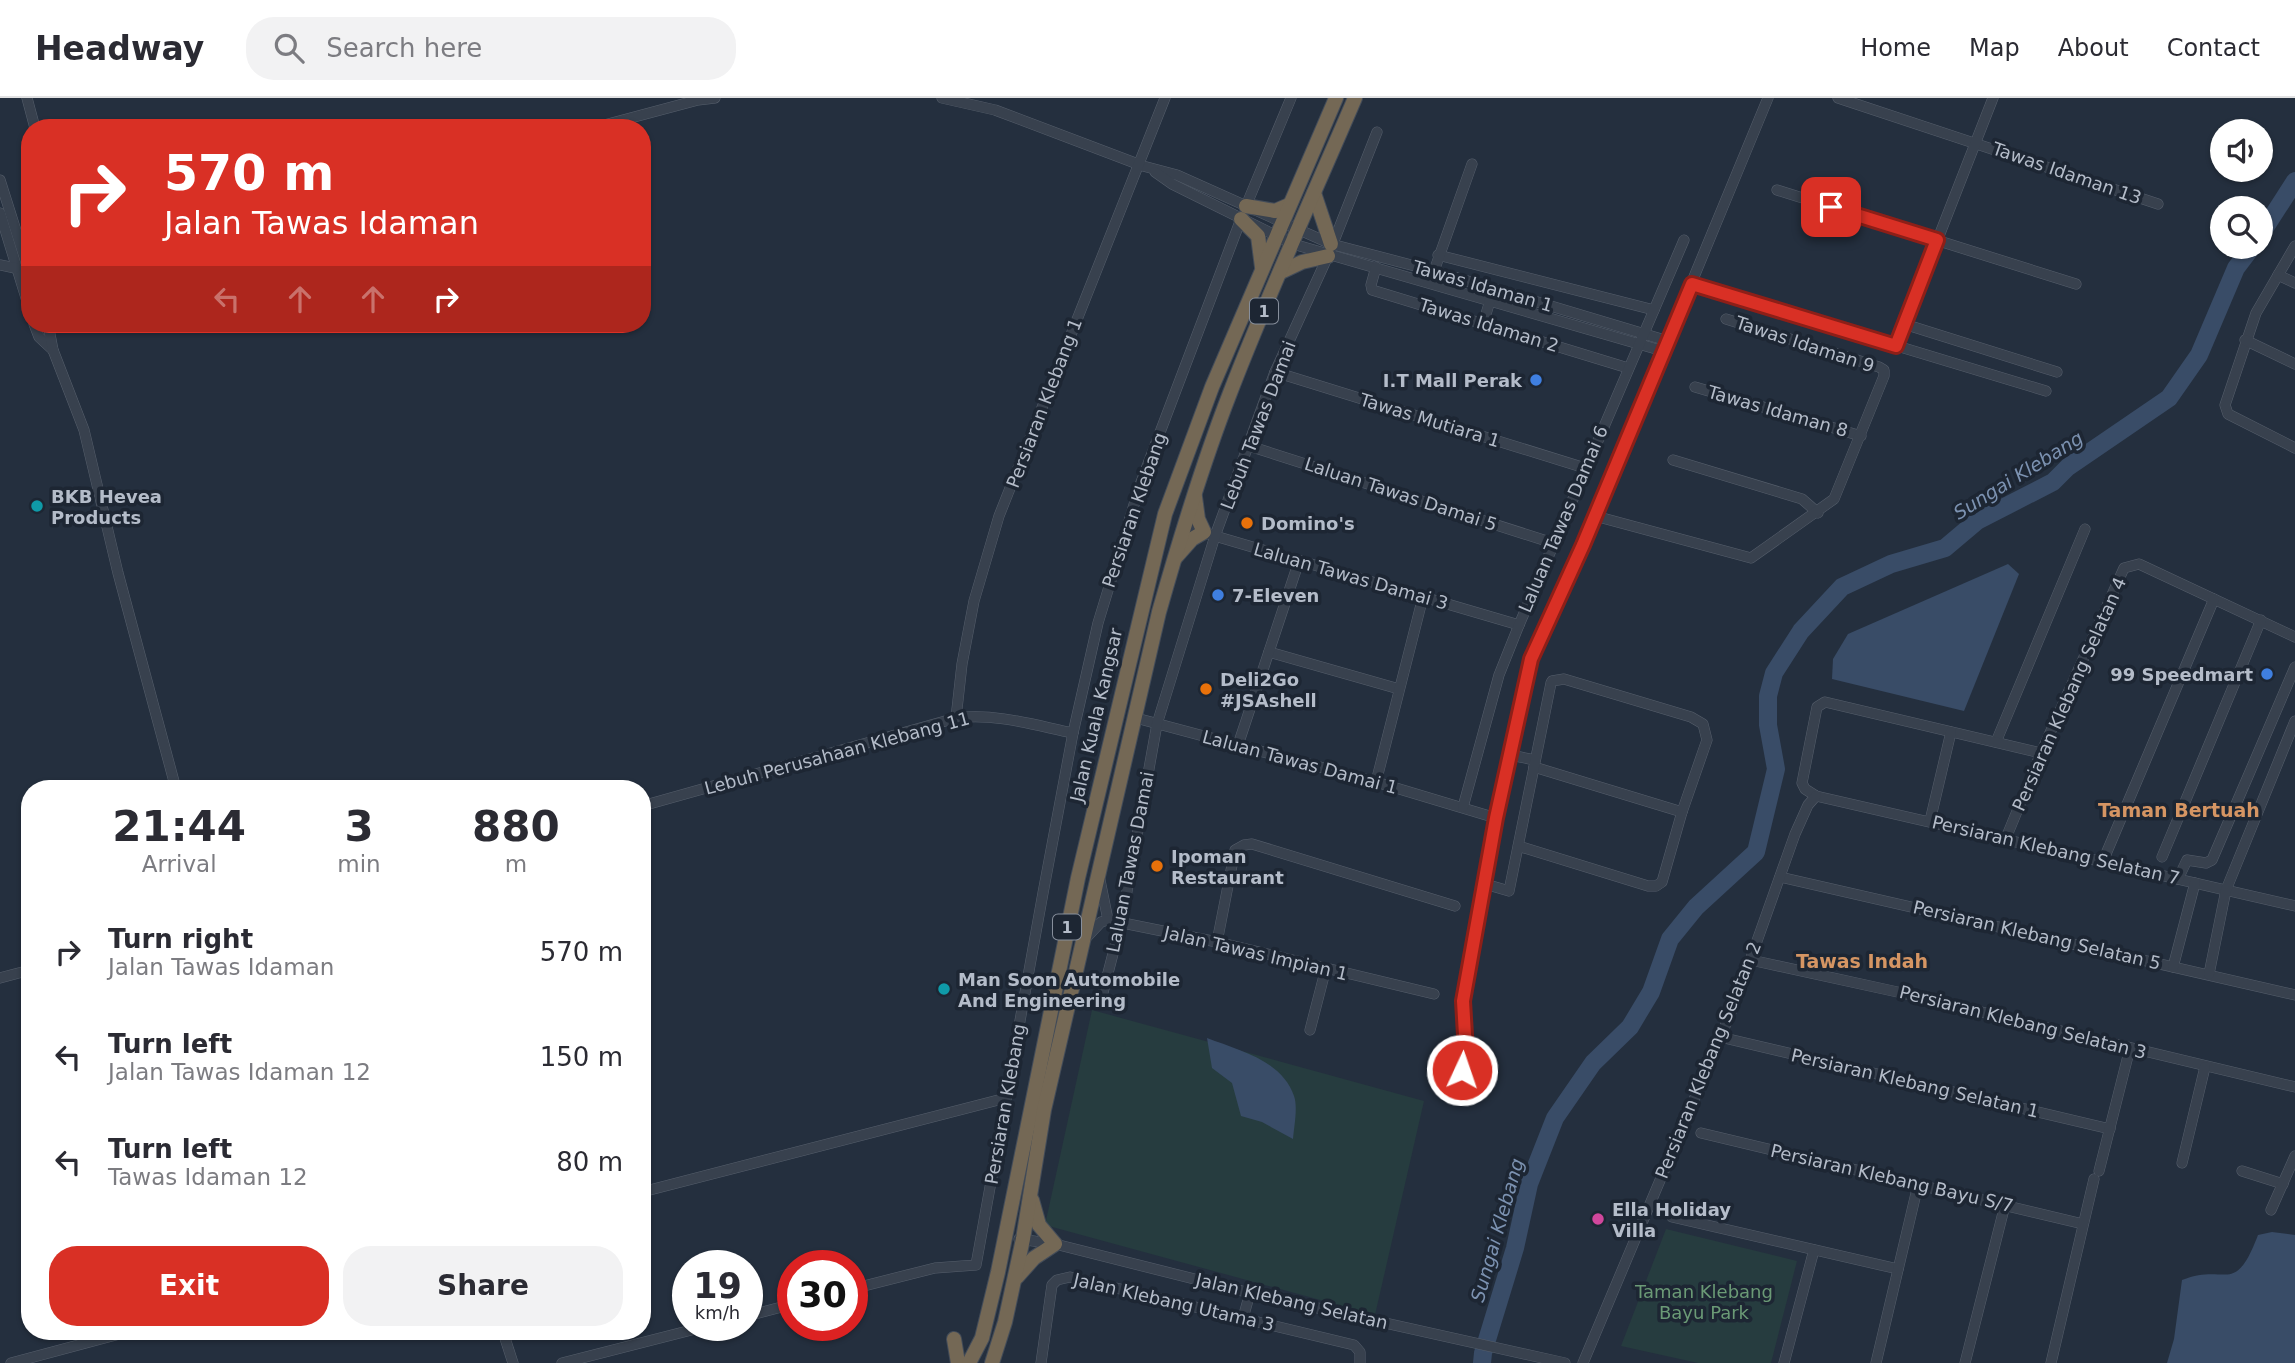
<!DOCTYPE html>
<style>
:root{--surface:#fff;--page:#f2f2f3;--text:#2b2b33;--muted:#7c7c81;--line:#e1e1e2;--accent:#d93025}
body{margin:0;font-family:"DejaVu Sans",sans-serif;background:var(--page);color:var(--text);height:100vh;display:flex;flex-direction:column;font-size:26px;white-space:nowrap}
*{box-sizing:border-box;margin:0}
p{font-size:23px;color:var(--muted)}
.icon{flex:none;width:38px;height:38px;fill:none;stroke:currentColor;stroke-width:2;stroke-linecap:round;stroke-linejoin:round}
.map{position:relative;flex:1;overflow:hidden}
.panel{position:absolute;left:21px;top:682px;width:630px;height:560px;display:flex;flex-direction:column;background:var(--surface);border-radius:28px;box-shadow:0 2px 5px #0004}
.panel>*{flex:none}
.top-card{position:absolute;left:21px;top:21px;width:630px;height:214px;border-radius:28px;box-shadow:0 2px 5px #0004;background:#d93025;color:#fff;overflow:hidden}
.buttons{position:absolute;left:2210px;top:21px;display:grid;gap:14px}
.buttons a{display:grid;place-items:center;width:63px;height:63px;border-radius:50%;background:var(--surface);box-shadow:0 2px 5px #0004;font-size:35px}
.speed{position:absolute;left:672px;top:1152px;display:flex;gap:14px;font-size:35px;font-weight:700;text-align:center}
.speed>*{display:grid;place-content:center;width:91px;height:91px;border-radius:50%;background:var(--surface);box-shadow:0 2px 5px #0004;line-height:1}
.speed small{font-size:18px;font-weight:400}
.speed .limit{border:10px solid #d22;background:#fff;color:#111}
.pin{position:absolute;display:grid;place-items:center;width:60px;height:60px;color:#fff;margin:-30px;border-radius:14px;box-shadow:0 4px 10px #0006}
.me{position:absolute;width:77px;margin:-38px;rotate:3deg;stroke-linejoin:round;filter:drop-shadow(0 0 5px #0008)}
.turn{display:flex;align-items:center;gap:24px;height:147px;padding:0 28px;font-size:32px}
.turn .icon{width:91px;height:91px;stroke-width:2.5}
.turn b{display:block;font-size:49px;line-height:60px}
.lanes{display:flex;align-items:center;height:66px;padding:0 28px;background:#0003;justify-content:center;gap:35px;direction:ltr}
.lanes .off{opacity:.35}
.eta{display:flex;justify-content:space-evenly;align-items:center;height:119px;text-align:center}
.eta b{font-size:42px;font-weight:600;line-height:49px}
.button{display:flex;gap:14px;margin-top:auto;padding:14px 28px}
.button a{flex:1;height:80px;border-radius:28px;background:var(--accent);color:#fff;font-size:28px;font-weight:600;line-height:80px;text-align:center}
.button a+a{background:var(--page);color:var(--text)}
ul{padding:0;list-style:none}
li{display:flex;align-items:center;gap:21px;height:105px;padding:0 28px}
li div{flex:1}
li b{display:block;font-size:26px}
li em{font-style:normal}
header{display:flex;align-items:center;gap:42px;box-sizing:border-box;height:98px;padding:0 35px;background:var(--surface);border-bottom:2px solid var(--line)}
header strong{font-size:33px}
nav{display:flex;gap:38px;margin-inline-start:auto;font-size:24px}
.search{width:490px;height:63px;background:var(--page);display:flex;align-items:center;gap:18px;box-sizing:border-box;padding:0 24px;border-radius:28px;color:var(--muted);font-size:26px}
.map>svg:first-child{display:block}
.green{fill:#263c3f}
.water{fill:#394c67}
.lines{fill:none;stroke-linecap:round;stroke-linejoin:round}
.river{stroke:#394c67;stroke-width:18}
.minor-casing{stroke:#565f6c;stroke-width:11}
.highway-casing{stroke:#434c59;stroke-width:16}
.minor{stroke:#38414e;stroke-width:10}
.highway{stroke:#746855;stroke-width:14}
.route-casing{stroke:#8d1f18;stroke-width:18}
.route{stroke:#d93025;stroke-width:12}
.shop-dot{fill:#3f7fe0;stroke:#1d2633;stroke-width:2.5}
.culture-dot{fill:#0f9aa8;stroke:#1d2633;stroke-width:2.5}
.food-dot{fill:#e8710a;stroke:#1d2633;stroke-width:2.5}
.hotel-dot{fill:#d1479c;stroke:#1d2633;stroke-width:2.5}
.labels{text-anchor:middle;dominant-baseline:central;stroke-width:7;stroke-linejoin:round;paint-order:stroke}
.shield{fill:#1d2633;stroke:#878f9c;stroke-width:2}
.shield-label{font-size:16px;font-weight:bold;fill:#b4bcc9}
.street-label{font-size:18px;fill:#b4bcc9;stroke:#1d2633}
.poi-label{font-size:18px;font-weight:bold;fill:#b4bcc9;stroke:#1d2633;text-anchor:start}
.park-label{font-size:18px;fill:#6b9a76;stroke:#1d2633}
.water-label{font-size:19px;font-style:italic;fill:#7c92b1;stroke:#1d2633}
.neighbourhood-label{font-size:19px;font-weight:bold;fill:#d59563;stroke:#1d2633}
</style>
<header>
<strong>Headway</strong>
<div class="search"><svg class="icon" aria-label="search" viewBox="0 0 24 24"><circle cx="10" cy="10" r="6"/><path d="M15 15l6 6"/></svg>Search here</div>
<nav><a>Home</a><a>Map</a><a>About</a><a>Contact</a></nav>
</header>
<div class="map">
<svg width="2295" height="1265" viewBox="0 0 2295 1265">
<rect width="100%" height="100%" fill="#242f3e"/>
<g class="green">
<path d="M1092,912L1424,1003L1375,1217L1045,1127Z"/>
<path d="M1666,1131L1797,1163L1771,1265H1698L1621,1248Z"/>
</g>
<g class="water">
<path d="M2008,466L2019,476L1964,613L1832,581L1833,561L1848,536Z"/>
<path d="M1207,940C1238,952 1282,962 1294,998C1298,1009 1294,1029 1293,1041L1262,1024L1241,1018L1232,985L1212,970Z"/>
<path d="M2272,1134L2295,1137V1265H2167L2174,1241L2182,1182C2227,1164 2234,1200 2258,1137Z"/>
</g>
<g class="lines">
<g class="river">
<path d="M2261,136L2295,83"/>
<path d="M1482,1265L1483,1255L1515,1150L1529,1086L1555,1020L1593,965L1630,929L1651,894L1670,841L1696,809L1756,754L1776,671L1768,627V598L1774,575L1801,533L1842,489L1891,466L1945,450L1977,423L2053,384L2068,369L2169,300L2199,257L2236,170L2252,149"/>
</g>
<defs>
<g id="minor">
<path d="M27,0L35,30"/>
<path d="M942,0L995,12L1143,68L1177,77L1331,146L1434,173L1668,243"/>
<path d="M1838,0L2158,106"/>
<path d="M593,30L698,2L715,0"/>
<path d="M1155,74L1172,86L1293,146L1663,253"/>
<path d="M0,82L30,177"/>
<path d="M1777,92L2076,186"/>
<path d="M1246,108L1291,0"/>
<path d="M0,115L30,213"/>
<path d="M2295,148L2256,215L2225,307L2228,316L2295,350"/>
<path d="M1438,157L1654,212"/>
<path d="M0,167L15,170"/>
<path d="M1376,169L1371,187L1372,192L1628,270"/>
<path d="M1434,173L1472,66"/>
<path d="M2278,177L2295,185"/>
<path d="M1692,186L2046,293"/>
<path d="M34,226L39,239L53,252"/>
<path d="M48,226L53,252L84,332L118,475L176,691"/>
<path d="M1483,226L1492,196"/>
<path d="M1904,226L2057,274"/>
<path d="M2245,242L2295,266"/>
<path d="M1896,248L1993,0"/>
<path d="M1275,274L1585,370"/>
<path d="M1695,289L1861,338"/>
<path d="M1249,348L1553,445"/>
<path d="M1673,362L1802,401L1818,415"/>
<path d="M1595,418L1751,460L1834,401L1884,278V272L1879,269L1726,221"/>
<path d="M1184,427L1215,438L1519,527"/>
<path d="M1269,554L1399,591"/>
<path d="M956,620L962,566L974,503L999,418L1165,0"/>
<path d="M1136,620L1376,684L1496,720"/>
<path d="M1996,644L2085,431"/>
<path d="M1238,647L1299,463"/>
<path d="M2041,655L1825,604L1817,609L1802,685L1805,691L1816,698L2295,808"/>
<path d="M1510,657L1535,662"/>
<path d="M1534,669L1682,714"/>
<path d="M1376,684L1423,499"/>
<path d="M642,708L956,620C996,615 1034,627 1073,635"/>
<path d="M1463,709L1499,577L1519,527L1684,142"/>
<path d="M1930,723L1951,634"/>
<path d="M2006,740L2041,655L2124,470L2139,466L2295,539"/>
<path d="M2162,759L2261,522"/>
<path d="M2103,763L2214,501"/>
<path d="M1780,779L2295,897"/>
<path d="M2178,781L2187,762L2206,765L2212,762L2295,569"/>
<path d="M1100,782L1108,822"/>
<path d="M1485,786L1509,793L1551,585L1552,583L1564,581L1691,619L1703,626L1707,642L1682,714L1662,784L1656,788H1648L1518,748"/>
<path d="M1085,841L1101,824L1108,822L1217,844L1434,896"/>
<path d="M1217,844L1235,752L1244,747L1252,746L1455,808"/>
<path d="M1751,862L1902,895L2295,989"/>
<path d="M2173,869L2195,785"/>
<path d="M2209,876L2226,792L2295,623"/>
<path d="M0,880L30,872"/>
<path d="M1101,902L1122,821L1157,626L1215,438L1275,274L1328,158L1377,34"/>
<path d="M1310,932L1326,870"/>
<path d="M1720,939L2110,1031"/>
<path d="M1462,972L1466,954L1463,903L1496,720L1531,561L1595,418L1768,0"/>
<path d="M1701,1035L2083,1126"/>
<path d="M2182,1065L2205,969"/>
<path d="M2099,1073L2130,950"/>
<path d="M2242,1073L2283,1086"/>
<path d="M642,1094L1006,1000"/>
<path d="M2271,1112L2295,1058"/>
<path d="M1672,1119L1898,1171"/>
<path d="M1019,1141L1055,1146L1250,1195L1565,1265"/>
<path d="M852,1191L935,1170L976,1167L1043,795L1073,635L1098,525L1140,387L1241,121"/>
<path d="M747,1218L793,1206"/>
<path d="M1243,1220L1250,1195"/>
<path d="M503,1234L513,1265"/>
<path d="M11,1265L127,1234"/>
<path d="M562,1265L711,1227"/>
<path d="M1041,1265L1052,1187L1057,1182L1070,1179L1354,1247L1360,1254V1265"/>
<path d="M1583,1265L1736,902L1795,736L1808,707L1816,698"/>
<path d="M1784,1265L1814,1152"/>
<path d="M1876,1265L1918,1087"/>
<path d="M1965,1265L2005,1107"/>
<path d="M2051,1265L2094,1081"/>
</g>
<g id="highway">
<path d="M1314,95L1331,146"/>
<path d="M1246,108L1275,113L1289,107"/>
<path d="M1241,121L1258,138L1262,169"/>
<path d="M1281,174L1302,164L1328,158"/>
<path d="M1176,459L1192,441L1204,434L1198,421L1195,399"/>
<path d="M1017,1179L1034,1160L1055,1146L1039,1127L1032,1102"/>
<path d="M954,1241L958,1265"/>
<path d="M969,1265L982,1240L998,1174L1078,780L1165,416L1212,289L1336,0"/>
<path d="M992,1265L1005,1224L1023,1141L1044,1012L1159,514C1180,440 1202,367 1230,295C1268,196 1313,98 1355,0"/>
</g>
</defs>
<use href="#minor" class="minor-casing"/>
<use href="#highway" class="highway-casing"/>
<use href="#minor" class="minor"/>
<use href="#highway" class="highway"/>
</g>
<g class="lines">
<defs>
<path id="route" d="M1462,972L1466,954L1463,903L1496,720L1531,561L1583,447L1692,186L1896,248L1937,142L1831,109"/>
</defs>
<use href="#route" class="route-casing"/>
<use href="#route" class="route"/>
</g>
<g class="shop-dot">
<circle cx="1536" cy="282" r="7"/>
<circle cx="1218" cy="497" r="7"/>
<circle cx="2267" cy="576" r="7"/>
</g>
<g class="culture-dot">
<circle cx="37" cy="408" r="7"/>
<circle cx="944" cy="891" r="7"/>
</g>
<g class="food-dot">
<circle cx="1247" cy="425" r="7"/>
<circle cx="1206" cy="591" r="7"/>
<circle cx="1157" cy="768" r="7"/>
</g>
<circle class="hotel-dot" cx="1598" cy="1121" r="7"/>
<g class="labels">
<g class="shield">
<rect x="1250" y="200.5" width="28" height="25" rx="5"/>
<rect x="1053" y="816.5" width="28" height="25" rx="5"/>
</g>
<g class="shield-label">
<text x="1264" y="213">1</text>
<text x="1067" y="829">1</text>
</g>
<g class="street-label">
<text transform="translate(2067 75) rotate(19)">Tawas Idaman 13</text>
<text transform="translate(1483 188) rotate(16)">Tawas Idaman 1</text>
<text transform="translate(1489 227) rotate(17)">Tawas Idaman 2</text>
<text transform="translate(1805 246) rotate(18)">Tawas Idaman 9</text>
<text transform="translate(1044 305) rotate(-69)">Persiaran Klebang 1</text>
<text transform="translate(1778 313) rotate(16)">Tawas Idaman 8</text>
<text transform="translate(1430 322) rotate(17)">Tawas Mutiara 1</text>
<text transform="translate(1258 327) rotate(-69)">Lebuh Tawas Damai</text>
<text transform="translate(1401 396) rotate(18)">Laluan Tawas Damai 5</text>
<text transform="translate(1134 412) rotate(-71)">Persiaran Klebang</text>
<text transform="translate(1563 421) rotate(-67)">Laluan Tawas Damai 6</text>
<text transform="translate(1351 478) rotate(16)">Laluan Tawas Damai 3</text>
<text transform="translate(2069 596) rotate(-66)">Persiaran Klebang Selatan 4</text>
<text transform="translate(1096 617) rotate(-77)">Jalan Kuala Kangsar</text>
<text transform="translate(837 655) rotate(-15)">Lebuh Perusahaan Klebang 11</text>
<text transform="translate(1300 664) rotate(15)">Laluan Tawas Damai 1</text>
<text transform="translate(2056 752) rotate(13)">Persiaran Klebang Selatan 7</text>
<text transform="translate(1130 764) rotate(-79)">Laluan Tawas Damai</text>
<text transform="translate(2037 837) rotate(13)">Persiaran Klebang Selatan 5</text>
<text transform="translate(1256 855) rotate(13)">Jalan Tawas Impian 1</text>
<text transform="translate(2023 924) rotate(14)">Persiaran Klebang Selatan 3</text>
<text transform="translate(1708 962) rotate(-68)">Persiaran Klebang Selatan 2</text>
<text transform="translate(1915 985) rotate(13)">Persiaran Klebang Selatan 1</text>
<text transform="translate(1005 1006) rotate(-80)">Persiaran Klebang</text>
<text transform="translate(1892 1080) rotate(13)">Persiaran Klebang Bayu S/7</text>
<text transform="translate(1292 1203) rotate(13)">Jalan Klebang Selatan</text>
<text transform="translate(1174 1204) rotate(13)">Jalan Klebang Utama 3</text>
</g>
<g class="poi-label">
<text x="1522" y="282" text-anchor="end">I.T Mall Perak</text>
<text x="51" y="398">BKB Hevea<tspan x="51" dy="21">Products</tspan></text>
<text x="1261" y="425">Domino's</text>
<text x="1232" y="497">7-Eleven</text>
<text x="2253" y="576" text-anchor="end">99 Speedmart</text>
<text x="1220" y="581">Deli2Go<tspan x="1220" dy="21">#JSAshell</tspan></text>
<text x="1171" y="758">Ipoman<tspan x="1171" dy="21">Restaurant</tspan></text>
<text x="958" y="881">Man Soon Automobile<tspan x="958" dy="21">And Engineering</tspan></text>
<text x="1612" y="1111">Ella Holiday<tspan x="1612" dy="21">Villa</tspan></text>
</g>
<g class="park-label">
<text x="1704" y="1193">Taman Klebang<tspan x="1704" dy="21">Bayu Park</tspan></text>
</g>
<g class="water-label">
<text transform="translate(2018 377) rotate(-32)">Sungai Klebang</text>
<text transform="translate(1497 1132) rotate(-74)">Sungai Klebang</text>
</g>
<g class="neighbourhood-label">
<text x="2179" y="712">Taman Bertuah</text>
<text x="1862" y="863">Tawas Indah</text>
</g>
</g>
</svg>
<div class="buttons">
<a><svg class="icon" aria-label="sound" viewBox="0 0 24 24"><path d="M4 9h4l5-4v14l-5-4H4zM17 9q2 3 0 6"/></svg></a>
<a><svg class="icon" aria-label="search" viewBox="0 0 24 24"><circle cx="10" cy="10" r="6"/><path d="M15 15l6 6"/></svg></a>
</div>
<div class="speed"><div>19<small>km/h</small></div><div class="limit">30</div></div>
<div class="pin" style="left:1831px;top:109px;background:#d93025"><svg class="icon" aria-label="arrive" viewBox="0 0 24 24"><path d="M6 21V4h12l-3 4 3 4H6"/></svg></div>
<svg class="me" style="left:1462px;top:972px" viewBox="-20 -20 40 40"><circle r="17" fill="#d93025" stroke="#fff" stroke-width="3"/><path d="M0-11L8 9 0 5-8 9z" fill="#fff"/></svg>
<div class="top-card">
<div class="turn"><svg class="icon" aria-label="right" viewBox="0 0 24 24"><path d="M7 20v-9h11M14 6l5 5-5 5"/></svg><div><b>570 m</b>Jalan Tawas Idaman</div></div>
<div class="lanes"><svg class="icon off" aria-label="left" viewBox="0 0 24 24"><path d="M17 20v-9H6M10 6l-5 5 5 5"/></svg><svg class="icon off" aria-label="ahead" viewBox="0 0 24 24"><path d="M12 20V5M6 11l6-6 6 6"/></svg><svg class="icon off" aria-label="ahead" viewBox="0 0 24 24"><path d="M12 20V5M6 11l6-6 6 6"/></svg><svg class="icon" aria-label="right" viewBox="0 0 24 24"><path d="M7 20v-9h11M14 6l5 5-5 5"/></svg></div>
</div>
<section class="panel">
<div class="eta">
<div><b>21:44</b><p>Arrival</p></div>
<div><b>3</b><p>min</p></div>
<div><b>880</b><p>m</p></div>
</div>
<ul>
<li><svg class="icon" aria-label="right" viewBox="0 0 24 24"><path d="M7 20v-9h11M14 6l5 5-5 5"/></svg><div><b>Turn right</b><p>Jalan Tawas Idaman</p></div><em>570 m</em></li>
<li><svg class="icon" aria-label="left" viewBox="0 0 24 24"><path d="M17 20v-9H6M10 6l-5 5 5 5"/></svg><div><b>Turn left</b><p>Jalan Tawas Idaman 12</p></div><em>150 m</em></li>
<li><svg class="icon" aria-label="left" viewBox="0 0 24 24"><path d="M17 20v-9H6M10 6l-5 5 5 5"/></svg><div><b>Turn left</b><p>Tawas Idaman 12</p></div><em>80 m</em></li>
</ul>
<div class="button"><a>Exit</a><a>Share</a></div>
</section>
</div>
